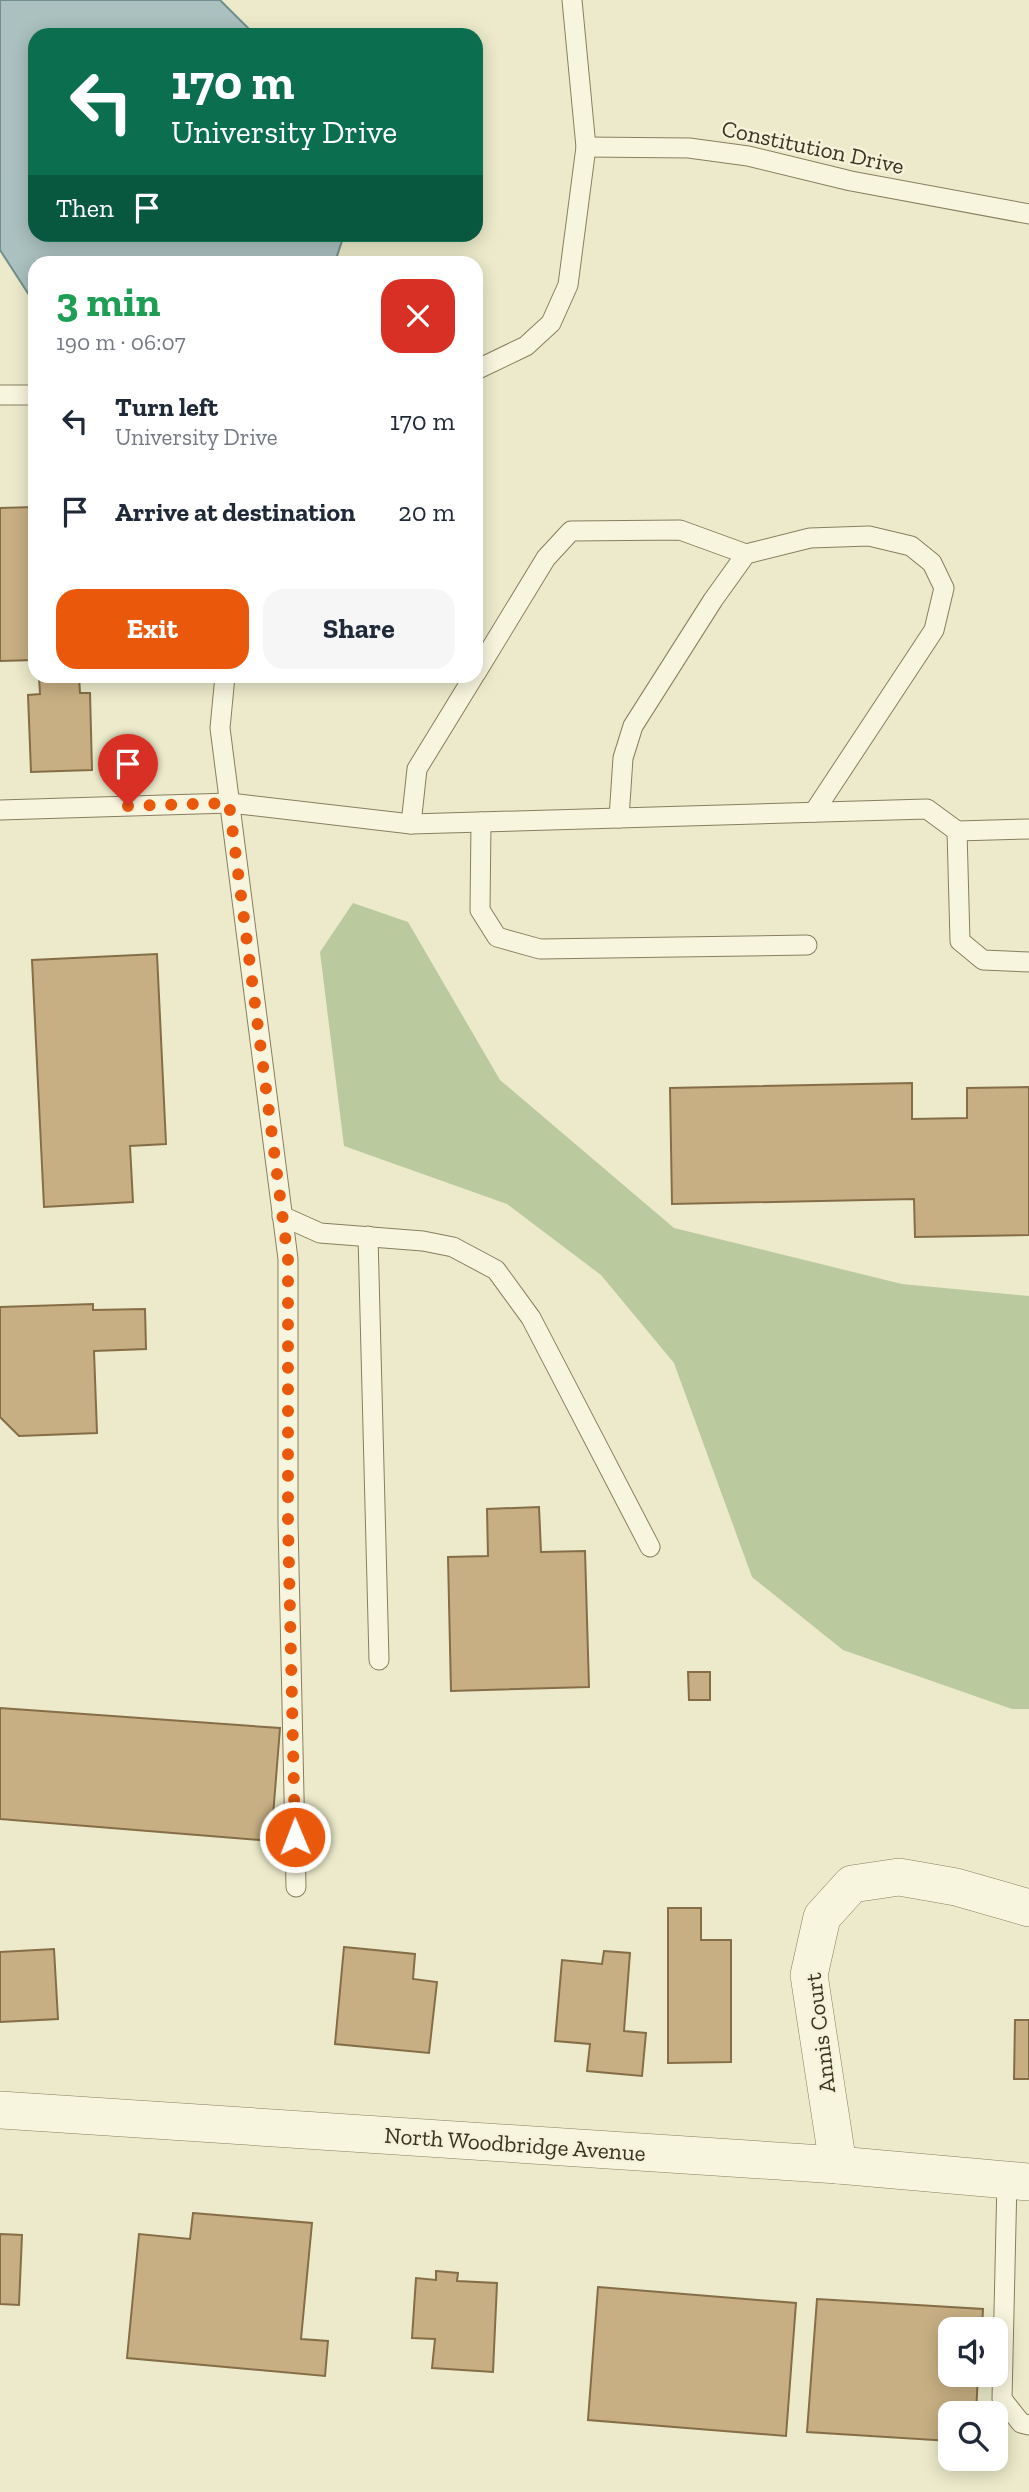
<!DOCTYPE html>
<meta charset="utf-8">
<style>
:root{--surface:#fff;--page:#f6f6f7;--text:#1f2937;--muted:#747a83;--accent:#ea580c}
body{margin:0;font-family:"Zilla Slab",serif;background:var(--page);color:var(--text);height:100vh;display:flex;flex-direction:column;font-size:26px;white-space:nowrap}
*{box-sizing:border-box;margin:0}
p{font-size:23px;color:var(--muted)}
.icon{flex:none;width:38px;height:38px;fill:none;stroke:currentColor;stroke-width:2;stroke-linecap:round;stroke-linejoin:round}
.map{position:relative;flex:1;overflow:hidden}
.sheet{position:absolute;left:28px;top:256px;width:455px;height:427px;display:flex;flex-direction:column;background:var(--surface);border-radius:21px;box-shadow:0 4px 18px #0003}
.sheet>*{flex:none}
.banner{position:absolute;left:28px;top:28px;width:455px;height:214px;border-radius:21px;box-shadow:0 4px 18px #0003;background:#0b6e4f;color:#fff;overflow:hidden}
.tools{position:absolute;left:938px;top:2317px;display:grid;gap:14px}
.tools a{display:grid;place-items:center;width:70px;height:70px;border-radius:14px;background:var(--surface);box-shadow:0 4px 18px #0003;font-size:35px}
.pin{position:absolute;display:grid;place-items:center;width:60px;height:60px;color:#fff;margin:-72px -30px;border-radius:50% 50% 50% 0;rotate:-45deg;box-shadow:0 0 7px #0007}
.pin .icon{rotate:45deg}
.me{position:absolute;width:77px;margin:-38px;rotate:359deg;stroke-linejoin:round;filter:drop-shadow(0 0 5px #0008)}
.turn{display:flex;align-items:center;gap:24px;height:147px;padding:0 28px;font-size:32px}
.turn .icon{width:91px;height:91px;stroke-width:2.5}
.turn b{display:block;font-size:49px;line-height:60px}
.then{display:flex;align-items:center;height:66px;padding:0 28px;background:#0003;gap:14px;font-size:26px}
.round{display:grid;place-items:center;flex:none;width:74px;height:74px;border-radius:21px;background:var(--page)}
.overview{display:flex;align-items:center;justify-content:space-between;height:119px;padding:0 28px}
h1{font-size:42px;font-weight:800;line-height:52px;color:#1e9e55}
.cta{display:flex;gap:14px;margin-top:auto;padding:14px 28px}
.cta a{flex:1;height:80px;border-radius:21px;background:var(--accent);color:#fff;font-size:28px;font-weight:800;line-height:80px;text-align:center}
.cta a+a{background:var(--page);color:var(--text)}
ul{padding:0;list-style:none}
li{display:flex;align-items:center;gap:21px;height:91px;padding:0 28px}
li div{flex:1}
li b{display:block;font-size:26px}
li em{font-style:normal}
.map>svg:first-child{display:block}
.green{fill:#bac99e}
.water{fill:#aac1bf;stroke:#718f8e;stroke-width:2}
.building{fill:#c7af83;stroke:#856e47;stroke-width:2}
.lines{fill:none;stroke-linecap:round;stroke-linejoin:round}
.lane-casing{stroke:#877e60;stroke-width:21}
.street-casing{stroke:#877e60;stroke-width:38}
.lane{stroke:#f7f5dd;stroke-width:19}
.street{stroke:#f7f5dd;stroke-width:37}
.route{stroke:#ea580c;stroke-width:12;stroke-dasharray:0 21.6}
.labels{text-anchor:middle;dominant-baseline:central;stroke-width:5;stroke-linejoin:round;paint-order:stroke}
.street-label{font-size:23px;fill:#393322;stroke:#f4f2d9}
</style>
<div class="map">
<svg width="1029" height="2492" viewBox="0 0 1029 2492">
<rect width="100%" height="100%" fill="#eceaca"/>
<path class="green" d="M353,903L408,922L500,1080L674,1228L902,1284L1029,1296V1709H1012L843,1650L752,1577L674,1363L601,1275L507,1204L344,1146L320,952Z"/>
<path class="water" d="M0,0H220L255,35H35V234L344,235L335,262H35V304L0,250Z"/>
<g class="building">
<path d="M35,507V660L0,661V508Z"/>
<path d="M39,676H79L80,693H90L92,770L31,772L28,695L40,694Z"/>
<path d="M157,954L166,1144L130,1146L133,1202L44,1207L32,960Z"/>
<path d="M912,1083V1119L967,1118V1088L1029,1087V1235L915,1237L914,1199L672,1204L670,1088Z"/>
<path d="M93,1304V1310L145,1309L146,1349L94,1351L97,1433L19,1436L0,1417V1307Z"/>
<path d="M539,1507L541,1552L585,1551L589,1687L451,1691L448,1557L488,1556L487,1509Z"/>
<path d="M688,1672H710V1700H689Z"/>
<path d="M0,1708L280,1728L271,1841L0,1819Z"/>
<path d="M668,1908H701V1940H731V2062L668,2063Z"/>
<path d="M344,1947L415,1954L413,1979L437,1982L429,2053L335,2044Z"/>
<path d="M54,1949L58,2019L0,2022V1952Z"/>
<path d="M604,1951L630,1953L624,2031L646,2033L642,2076L587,2071L590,2044L555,2041L562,1960L602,1964Z"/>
<path d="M1015,2020H1029V2079H1014Z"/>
<path d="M193,2213L312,2223L301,2339L328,2341L325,2376L127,2358L139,2234L190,2239Z"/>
<path d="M0,2234L22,2235L19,2305L0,2304Z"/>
<path d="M436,2271L458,2273L457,2281L497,2283L493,2372L432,2368L435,2339L412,2338L416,2278L436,2280Z"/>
<path d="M598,2287L796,2303L786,2436L588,2420Z"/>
<path d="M817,2299L983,2309L982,2329H950V2375H978L976,2413H950V2441L807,2432Z"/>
</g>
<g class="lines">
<defs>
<g id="lane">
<path d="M586,147L689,148L748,156L851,181L1029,214"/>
<path d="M476,370L526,346L551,323L568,285L586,147L572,0"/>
<path d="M0,395H35"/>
<path d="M476,673L546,558L571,531L680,530L746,554"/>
<path d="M225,676L220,728L288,1259V1522L296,1887"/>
<path d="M0,810L230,803L411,824L927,809L957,831L1029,829"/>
<path d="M619,818L623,758L633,726L713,600L746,554L810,538L869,536L911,546L932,563L944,588L934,630L814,812"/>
<path d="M481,822L480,910L497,937L540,949L807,945"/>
<path d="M411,824L417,769L474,676"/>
<path d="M957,831L960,941L983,960L1029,962"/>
<path d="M282,1216L320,1233L423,1241L453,1247L496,1270L531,1318L650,1547"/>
<path d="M368,1236L379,1660"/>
<path d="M1007,2180L1002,2399L1021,2423L1029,2425"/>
</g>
<g id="street">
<path d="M0,2110L838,2165L1029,2182"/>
<path d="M838,2165L809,1975L822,1917L852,1884L899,1877L956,1887L1029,1908"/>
</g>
</defs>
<use href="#lane" class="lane-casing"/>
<use href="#street" class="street-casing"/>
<use href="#lane" class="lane"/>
<use href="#street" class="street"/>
</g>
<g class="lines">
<path class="route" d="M128,806L229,803L288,1259V1522L295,1837"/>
</g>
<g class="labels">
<g class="street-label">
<text transform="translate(813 147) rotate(12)">Constitution Drive</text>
<text transform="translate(820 2033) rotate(-97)">Annis Court</text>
<text transform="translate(515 2144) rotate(4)">North Woodbridge Avenue</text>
</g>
</g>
</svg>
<div class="tools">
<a><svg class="icon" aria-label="sound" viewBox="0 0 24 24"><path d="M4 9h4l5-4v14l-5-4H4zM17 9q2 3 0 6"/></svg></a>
<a><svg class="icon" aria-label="search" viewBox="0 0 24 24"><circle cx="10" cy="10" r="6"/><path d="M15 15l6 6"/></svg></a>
</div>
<div class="pin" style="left:128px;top:806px;background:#d93025"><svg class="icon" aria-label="arrive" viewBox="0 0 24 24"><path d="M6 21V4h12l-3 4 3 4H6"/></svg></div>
<svg class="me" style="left:295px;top:1837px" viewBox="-20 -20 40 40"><circle r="17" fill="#ea580c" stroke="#fff" stroke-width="3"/><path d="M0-11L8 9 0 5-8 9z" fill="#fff"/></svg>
<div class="banner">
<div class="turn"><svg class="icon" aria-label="left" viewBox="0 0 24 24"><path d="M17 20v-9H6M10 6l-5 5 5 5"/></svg><div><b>170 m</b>University Drive</div></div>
<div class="then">Then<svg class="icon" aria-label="arrive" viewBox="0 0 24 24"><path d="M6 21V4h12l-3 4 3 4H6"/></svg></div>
</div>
<section class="sheet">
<div class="overview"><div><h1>3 min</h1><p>190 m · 06:07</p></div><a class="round" style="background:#d93025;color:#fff"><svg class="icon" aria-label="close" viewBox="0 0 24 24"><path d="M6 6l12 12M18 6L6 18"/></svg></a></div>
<ul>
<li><svg class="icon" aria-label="left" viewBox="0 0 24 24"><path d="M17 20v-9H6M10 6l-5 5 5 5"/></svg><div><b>Turn left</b><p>University Drive</p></div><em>170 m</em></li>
<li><svg class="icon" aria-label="arrive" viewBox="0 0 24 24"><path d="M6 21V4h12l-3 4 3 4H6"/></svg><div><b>Arrive at destination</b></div><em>20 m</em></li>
</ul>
<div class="cta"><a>Exit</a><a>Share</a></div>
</section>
</div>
